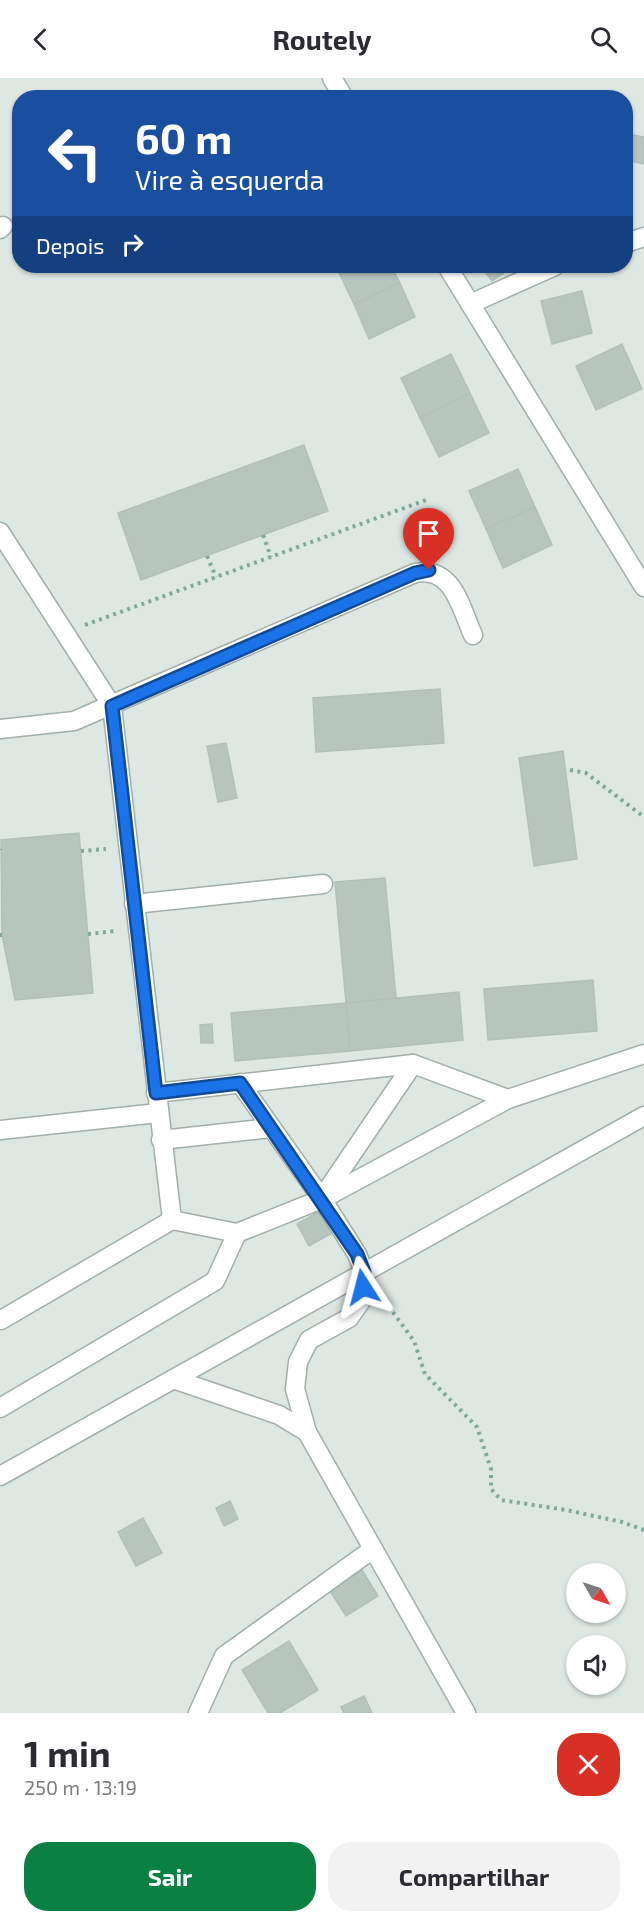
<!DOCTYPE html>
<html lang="pt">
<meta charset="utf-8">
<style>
:root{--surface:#fff;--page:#f2f2f3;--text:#2b2b33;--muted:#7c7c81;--accent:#0b8043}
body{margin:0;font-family:"Exo 2",sans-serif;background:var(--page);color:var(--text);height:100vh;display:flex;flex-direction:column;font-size:22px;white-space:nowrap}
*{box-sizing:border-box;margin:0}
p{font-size:20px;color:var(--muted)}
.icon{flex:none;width:33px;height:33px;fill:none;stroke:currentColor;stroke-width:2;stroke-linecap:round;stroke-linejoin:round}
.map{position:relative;height:1635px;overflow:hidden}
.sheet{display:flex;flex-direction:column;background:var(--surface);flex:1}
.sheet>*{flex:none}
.banner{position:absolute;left:12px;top:12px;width:621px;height:183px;border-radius:24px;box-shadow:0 2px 4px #0004;background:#1a4fa0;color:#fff;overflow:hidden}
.needle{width:39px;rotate:129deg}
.buttons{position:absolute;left:566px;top:1485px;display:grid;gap:12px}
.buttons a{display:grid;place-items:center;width:60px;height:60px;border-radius:50%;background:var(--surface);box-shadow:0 2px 4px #0004;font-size:30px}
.pin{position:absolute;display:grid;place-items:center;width:51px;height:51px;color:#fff;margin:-62px -26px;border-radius:50% 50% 50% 0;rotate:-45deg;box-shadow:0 0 6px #0007}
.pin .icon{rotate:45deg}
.me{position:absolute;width:66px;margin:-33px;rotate:351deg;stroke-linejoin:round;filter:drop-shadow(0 0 4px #0008)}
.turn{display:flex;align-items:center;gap:21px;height:126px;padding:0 24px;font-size:27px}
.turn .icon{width:78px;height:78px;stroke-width:2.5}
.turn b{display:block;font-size:42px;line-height:51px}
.then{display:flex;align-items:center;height:57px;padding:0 24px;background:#0003;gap:12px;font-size:22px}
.round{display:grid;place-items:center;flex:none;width:63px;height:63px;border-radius:24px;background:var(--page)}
.headline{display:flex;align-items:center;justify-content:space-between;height:102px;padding:0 24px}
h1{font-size:36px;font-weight:700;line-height:45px}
.cta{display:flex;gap:12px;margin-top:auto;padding:12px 24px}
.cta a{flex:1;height:69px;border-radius:24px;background:var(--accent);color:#fff;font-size:24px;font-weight:700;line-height:69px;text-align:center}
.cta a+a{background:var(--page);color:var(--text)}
header{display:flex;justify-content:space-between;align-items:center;height:78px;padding:0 24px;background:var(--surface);font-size:27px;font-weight:700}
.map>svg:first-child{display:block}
.building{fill:#b7c5bf;stroke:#b1c1ba;stroke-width:1.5}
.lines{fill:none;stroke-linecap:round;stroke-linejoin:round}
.minor-casing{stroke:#a2afaa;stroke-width:21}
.path{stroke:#81a99b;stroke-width:4;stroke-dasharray:3 4.5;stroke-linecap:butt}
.minor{stroke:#fff;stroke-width:18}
.route-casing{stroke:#114b97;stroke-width:15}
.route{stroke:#1a73e8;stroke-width:10}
</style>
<header><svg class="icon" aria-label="back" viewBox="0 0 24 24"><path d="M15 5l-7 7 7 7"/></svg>Routely<svg class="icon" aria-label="search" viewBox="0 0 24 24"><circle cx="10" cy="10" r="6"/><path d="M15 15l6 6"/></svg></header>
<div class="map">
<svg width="644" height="1635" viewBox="0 0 644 1635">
<rect width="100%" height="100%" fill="#dee8e3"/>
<g class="building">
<path d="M627,56L644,59V86L626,82Z"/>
<path d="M350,188H391L400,205L354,226L338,193Z"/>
<path d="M481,188H514L492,203Z"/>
<path d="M400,205L415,239L369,261L354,226Z"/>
<path d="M582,213L592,255L552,266L541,223Z"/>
<path d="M622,266L642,311L596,332L576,288Z"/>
<path d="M451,276L470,315L420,340L401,300Z"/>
<path d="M470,315L489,355L439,379L420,340Z"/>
<path d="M304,367L328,433L141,502L118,435Z"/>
<path d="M518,391L535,429L486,451L469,413Z"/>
<path d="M535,429L552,467L503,490L486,451Z"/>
<path d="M440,611L444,665L316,674L313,620Z"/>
<path d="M226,665L237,720L218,724L207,668Z"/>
<path d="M563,673L577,781L534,788L519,680Z"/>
<path d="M79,755L93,915L15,922L2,857L1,762Z"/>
<path d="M385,800L396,920L346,925L335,804Z"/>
<path d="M593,902L597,953L488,962L484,911Z"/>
<path d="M459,914L463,962L350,973L346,925Z"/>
<path d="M346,925L350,973L235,983L231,935Z"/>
<path d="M212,946L213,965H201L200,947Z"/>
<path d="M320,1133L332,1155L309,1168L297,1146Z"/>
<path d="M230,1423L238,1441L224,1448L216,1430Z"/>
<path d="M143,1440L162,1475L136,1488L118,1454Z"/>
<path d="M362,1492L378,1518L346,1538L330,1513Z"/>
<path d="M289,1563L318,1612L280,1635H268L242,1592Z"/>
<path d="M364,1618L372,1635H344L341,1629Z"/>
</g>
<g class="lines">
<defs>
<g id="minor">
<path d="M332,0L344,20"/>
<path d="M0,151L3,148"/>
<path d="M626,165L644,159"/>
<path d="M447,188L644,509"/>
<path d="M470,226L555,188"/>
<path d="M0,454L112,628L172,1142"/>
<path d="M0,651L74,643L415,495C453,488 460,528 473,557"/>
<path d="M134,826L323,806"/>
<path d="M240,1005L322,1121L357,1176L364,1194L361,1223L349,1240L309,1262L298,1284L295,1311L307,1354L466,1635"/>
<path d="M156,1015L413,986L508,1021"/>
<path d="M0,1052L158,1035"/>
<path d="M161,1062L271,1050"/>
<path d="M324,1117L413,986"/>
<path d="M1,1242L172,1142L237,1155L322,1121L508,1021L644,976"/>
<path d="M173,1301L279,1337L307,1354"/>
<path d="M0,1330L215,1203L237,1155"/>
<path d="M0,1398L644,1038"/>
<path d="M198,1635L224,1578L373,1471"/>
</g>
</defs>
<use href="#minor" class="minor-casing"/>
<g class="path">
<path d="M263,457L271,479"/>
<path d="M207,478L216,499"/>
<path d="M85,547L426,422"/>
<path d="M570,692L586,695L644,739"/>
<path d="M0,772V771"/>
<path d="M81,773L106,771"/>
<path d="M88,856L116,853"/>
<path d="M0,857H2"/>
<path d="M384,1222L414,1263L425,1296L477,1349L491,1391V1411L501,1422L566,1432L622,1444L644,1452"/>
</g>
<use href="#minor" class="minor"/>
</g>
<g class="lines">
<defs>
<path id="route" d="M363,1209L364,1194L357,1176L240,1005L156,1015L112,628L415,495L429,492"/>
</defs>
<use href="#route" class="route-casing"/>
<use href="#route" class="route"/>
</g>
</svg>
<div class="buttons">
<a><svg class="needle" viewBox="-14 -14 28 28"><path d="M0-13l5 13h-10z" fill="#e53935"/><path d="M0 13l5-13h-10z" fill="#7c7c81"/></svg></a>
<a><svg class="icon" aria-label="sound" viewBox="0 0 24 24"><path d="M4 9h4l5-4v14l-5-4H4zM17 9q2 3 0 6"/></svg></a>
</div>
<div class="pin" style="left:429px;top:492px;background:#d93025"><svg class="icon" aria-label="arrive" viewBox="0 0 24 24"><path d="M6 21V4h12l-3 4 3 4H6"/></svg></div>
<svg class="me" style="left:363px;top:1209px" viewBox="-20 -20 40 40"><path d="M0-17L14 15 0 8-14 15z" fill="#1a73e8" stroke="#fff" stroke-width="4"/></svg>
<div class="banner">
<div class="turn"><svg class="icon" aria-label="left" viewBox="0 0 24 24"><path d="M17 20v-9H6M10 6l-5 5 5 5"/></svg><div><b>60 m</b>Vire à esquerda</div></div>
<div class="then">Depois<svg class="icon" aria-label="right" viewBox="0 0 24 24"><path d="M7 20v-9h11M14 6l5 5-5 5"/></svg></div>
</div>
</div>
<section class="sheet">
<div class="headline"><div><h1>1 min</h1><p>250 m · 13:19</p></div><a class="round" style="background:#d93025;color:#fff"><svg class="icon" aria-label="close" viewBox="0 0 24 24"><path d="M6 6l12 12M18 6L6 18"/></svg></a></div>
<div class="cta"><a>Sair</a><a>Compartilhar</a></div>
</section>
